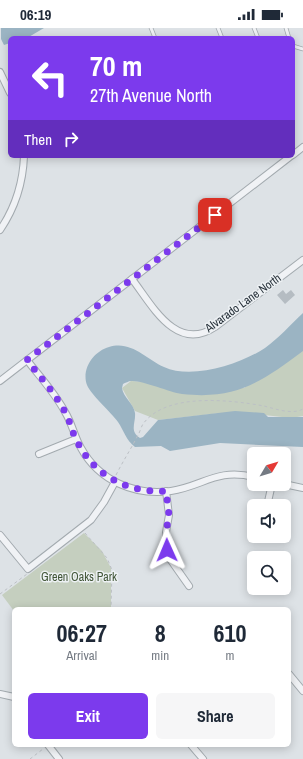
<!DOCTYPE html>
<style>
:root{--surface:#fff;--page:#f6f6f7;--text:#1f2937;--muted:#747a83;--accent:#7c3aed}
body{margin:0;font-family:"Archivo Narrow",sans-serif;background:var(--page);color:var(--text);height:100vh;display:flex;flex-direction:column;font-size:15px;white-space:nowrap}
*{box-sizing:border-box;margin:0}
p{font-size:13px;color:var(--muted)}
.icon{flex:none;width:22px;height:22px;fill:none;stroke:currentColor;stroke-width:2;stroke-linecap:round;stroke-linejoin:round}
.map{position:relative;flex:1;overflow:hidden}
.drawer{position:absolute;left:12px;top:579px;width:279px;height:140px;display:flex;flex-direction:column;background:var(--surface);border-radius:6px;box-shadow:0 2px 10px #0003}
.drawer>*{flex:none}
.hud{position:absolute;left:8px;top:8px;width:287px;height:122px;border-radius:6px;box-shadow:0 2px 10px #0003;background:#7c3aed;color:#fff;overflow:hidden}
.needle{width:26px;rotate:52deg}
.buttons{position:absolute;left:247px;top:419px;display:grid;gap:8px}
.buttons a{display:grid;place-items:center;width:44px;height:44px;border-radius:6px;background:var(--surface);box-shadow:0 2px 10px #0003;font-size:20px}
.pin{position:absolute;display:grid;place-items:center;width:34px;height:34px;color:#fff;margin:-17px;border-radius:8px;box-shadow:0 2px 6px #0006}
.me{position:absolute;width:44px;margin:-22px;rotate:359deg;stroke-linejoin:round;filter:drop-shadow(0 0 3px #0008)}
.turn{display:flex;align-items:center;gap:14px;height:84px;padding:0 16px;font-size:18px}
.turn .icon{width:52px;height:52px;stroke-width:2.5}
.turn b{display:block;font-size:28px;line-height:34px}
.then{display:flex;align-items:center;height:38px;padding:0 16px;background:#0003;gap:8px;font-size:15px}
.eta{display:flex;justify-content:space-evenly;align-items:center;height:68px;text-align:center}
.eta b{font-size:24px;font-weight:800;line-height:28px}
.action{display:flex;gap:8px;margin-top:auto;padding:8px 16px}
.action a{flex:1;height:46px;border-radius:6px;background:var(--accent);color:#fff;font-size:16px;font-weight:800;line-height:46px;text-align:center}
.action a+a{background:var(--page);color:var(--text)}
.status{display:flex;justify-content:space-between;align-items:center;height:28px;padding:0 20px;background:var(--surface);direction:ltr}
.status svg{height:11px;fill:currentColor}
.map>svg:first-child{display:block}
.green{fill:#c5cfbf}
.water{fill:#9bb4c3}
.building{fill:#b5bcc2}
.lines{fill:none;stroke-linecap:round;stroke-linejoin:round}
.service-casing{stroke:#a3aaaf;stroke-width:4.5}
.minor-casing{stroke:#a3aaaf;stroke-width:8}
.path{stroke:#bcc0c5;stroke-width:1;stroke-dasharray:3 3;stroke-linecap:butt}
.service{stroke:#f0f2f5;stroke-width:3}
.minor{stroke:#f0f2f5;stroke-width:6}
.route{stroke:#7c3aed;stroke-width:7;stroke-dasharray:0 12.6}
.labels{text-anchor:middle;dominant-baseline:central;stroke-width:3;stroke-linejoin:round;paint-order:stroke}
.street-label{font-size:12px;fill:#28323b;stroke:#edf1f4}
.park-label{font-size:12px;fill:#415537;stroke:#edf1f4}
</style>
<div class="status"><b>06:19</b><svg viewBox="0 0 49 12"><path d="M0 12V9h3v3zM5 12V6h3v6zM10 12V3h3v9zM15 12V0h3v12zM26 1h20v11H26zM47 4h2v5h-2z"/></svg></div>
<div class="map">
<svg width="303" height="731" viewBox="0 0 303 731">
<rect width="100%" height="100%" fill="#dde2e6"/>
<g class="green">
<path d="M303,312V388L291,390L255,386L221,385L158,392L135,383L122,360L131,353L244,360Z"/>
<path d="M84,505L102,523L111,540V581H14V583L2,567Z"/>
</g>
<g class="water">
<path d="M1,0H44L27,10H10V15L4,17L1,11Z"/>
<path d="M303,285V323C261,354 237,372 182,366C169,364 142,352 131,353C129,353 125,355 123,356L122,360C123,369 134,376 135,385C136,395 129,403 140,410L143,409L158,392L235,383L264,385L268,389H303V419L220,415L170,423L161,418L135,419C126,412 124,403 118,394C111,384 91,367 87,357C81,341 94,323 109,319C131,312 146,331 164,339C192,352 241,336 265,320C279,310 291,296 303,285Z"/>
</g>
<path class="building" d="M283,262L286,266L291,262L295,267L285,276L277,267Z"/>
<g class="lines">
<defs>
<g id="service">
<path d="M151,0L155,10"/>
<path d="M218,0L222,10"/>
<path d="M254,0L258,10"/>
<path d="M286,0L289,10"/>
<path d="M293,18L303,21"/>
</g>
<g id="minor">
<path d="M0,44L10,65"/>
<path d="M293,127L303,119"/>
<path d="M0,202C15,180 23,155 24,128"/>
<path d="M132,251C152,277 176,325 215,299L303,232"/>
<path d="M27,332C40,349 55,365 65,384C72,395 74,408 81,420C99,453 135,468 171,463C204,458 216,440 254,449"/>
<path d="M0,353L291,128"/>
<path d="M39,426L76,411"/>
<path d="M284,456L303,460"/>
<path d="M166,463L169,487L166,504L167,522L170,531L189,558"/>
<path d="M267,478L272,456"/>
<path d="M0,507L28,541L91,492L104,474L115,454"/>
<path d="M289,646L303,663"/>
<path d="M0,666L14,669"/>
<path d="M48,717L59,731"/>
<path d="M191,717L203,731"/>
</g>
</defs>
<use href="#service" class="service-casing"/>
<use href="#minor" class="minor-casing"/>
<g class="path">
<path d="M116,447C123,433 131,421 138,407C140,404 141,399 143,396C166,364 231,372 264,378C276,381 292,387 303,381"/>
<path d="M85,505L107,530L112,542L111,581"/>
<path d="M0,566L27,546"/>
<path d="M30,731L43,721"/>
</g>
<use href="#service" class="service"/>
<use href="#minor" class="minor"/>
</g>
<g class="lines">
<path class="route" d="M167,522L166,504L169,487L166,463C126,465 92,447 75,409C71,401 70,392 65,384C55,365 40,349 27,332L215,187"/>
</g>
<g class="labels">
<g class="street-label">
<text transform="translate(243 275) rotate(-36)">Alvarado Lane North</text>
</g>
<g class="park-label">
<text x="79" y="549">Green Oaks Park</text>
</g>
</g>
</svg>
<div class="buttons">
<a><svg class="needle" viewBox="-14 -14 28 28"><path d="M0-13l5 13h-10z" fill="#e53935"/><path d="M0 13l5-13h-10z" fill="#747a83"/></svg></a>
<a><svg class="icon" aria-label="sound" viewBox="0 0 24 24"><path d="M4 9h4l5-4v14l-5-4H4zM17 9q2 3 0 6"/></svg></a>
<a><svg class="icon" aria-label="search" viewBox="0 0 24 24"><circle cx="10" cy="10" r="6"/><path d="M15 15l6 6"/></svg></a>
</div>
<div class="pin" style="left:215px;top:187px;background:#d93025"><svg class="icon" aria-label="arrive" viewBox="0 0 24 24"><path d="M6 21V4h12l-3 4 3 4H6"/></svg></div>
<svg class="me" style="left:167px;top:522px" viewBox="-20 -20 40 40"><path d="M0-17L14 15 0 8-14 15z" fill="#7c3aed" stroke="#fff" stroke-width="4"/></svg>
<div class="hud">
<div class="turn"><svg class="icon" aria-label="left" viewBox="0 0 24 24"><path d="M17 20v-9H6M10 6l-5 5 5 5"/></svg><div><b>70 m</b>27th Avenue North</div></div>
<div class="then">Then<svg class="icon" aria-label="right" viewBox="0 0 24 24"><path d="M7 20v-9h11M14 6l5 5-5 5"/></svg></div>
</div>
<section class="drawer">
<div class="eta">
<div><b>06:27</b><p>Arrival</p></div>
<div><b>8</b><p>min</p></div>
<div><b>610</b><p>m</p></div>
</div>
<div class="action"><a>Exit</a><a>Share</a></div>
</section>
</div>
